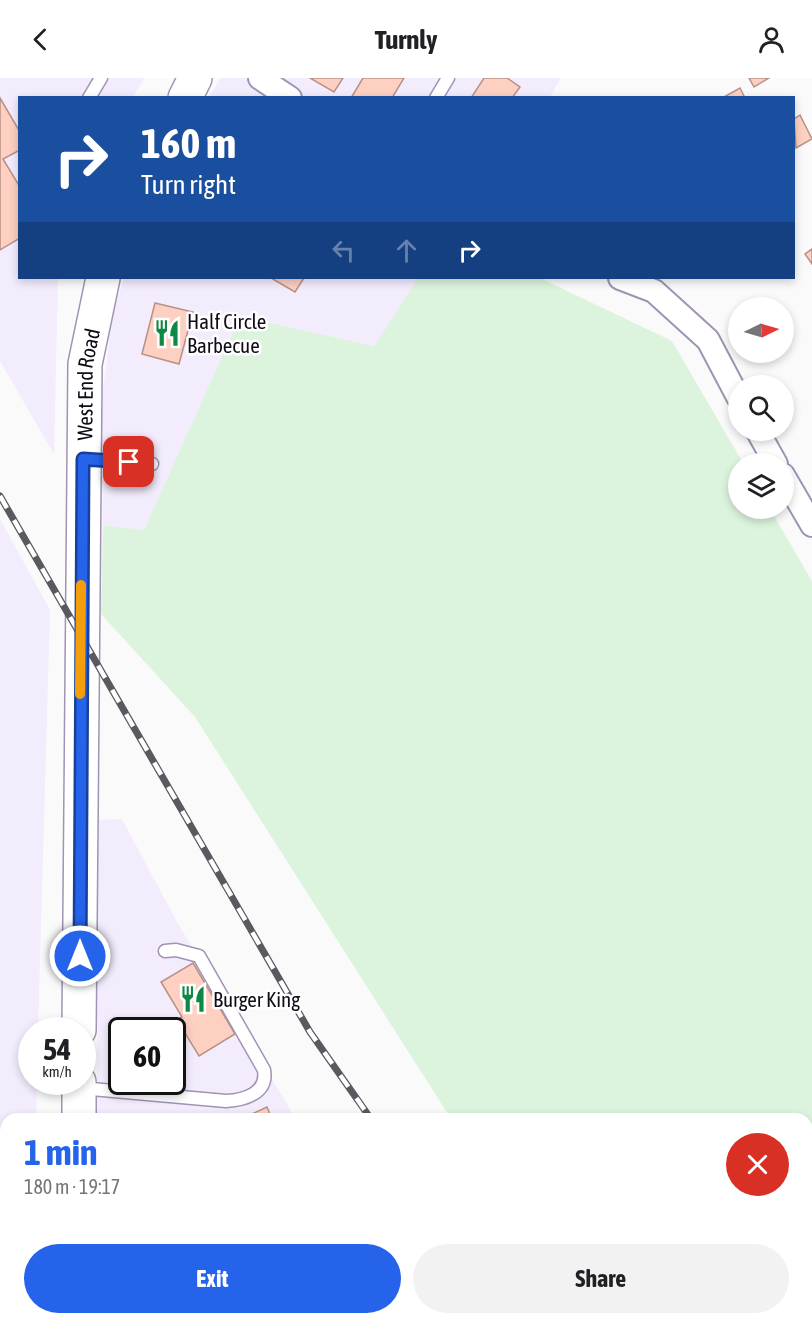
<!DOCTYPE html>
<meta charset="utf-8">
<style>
:root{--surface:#fff;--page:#f2f2f2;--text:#202124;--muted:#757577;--accent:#2563eb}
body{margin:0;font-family:"Asap Condensed",sans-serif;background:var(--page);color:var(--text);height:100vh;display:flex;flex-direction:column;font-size:22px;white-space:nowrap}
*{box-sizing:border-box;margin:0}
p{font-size:20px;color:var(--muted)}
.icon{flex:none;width:33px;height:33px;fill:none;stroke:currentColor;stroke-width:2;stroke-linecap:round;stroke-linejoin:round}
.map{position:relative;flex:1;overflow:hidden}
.panel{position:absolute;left:0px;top:1035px;width:813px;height:212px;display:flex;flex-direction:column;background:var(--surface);border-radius:18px 18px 0 0;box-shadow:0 3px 9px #0003}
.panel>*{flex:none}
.top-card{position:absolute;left:18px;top:18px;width:777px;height:183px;border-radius:0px;box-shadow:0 3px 9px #0003;background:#1a4fa0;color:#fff;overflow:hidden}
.needle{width:39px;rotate:85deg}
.tools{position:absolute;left:728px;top:219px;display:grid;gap:12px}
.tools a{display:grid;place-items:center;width:66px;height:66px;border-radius:50%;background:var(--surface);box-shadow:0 3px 9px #0003;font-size:30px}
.speed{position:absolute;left:18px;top:939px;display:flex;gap:12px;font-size:30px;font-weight:700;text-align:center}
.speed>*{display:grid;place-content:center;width:78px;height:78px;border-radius:50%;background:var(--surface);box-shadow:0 3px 9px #0003;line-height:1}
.speed small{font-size:15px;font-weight:400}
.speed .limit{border:3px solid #111;border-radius:9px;background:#fff;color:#111}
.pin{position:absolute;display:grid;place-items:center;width:51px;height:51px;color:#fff;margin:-26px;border-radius:12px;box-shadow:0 3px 9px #0006}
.me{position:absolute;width:66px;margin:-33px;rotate:0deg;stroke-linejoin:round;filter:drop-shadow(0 0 4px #0008)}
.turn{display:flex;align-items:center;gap:21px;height:126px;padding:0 24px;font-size:27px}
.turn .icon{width:78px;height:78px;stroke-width:2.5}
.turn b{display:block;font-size:42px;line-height:51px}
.lanes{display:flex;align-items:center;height:57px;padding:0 24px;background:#0003;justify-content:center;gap:30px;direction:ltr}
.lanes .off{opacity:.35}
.round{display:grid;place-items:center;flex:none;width:63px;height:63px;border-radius:32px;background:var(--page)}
.summary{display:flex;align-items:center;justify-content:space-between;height:102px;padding:0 24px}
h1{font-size:36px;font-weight:700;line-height:45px;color:var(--accent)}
.action{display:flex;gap:12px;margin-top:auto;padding:12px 24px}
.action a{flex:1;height:69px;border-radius:36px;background:var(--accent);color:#fff;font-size:24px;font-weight:700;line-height:69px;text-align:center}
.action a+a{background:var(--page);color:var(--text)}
header{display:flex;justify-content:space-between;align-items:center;height:78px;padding:0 24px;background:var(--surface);font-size:27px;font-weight:700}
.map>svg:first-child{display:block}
.built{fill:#f3ecfd;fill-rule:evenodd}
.green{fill:#dcf4de}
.building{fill:#fdd0c2;stroke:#b89185;stroke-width:1.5}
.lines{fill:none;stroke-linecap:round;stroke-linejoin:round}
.service-casing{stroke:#a193b4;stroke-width:15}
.minor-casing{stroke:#a193b4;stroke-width:26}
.secondary-casing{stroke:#a193b4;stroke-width:36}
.primary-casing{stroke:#a193b4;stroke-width:36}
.service{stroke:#fff;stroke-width:12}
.minor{stroke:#fff;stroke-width:22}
.secondary{stroke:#fff;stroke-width:33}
.primary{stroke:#fff;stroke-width:33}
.rail-casing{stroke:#5c5860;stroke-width:7}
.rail{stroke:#fff;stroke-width:4.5;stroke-dasharray:14;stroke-linecap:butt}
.route-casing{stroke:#184099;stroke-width:15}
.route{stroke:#2563eb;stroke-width:10}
.slow{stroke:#f59e0b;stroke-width:10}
.labels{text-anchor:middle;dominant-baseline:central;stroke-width:5;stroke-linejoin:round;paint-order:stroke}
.poi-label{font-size:21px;fill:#110b17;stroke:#fff;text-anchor:start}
.street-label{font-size:21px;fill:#110b17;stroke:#fff}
</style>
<header><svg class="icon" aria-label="back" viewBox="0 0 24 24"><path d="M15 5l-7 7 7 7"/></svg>Turnly<svg class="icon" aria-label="person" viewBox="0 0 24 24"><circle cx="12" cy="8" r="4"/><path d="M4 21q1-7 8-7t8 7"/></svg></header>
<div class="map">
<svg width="812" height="1246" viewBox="0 0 812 1246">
<rect width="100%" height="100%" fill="#fafafa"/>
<g class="built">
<path d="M0,0H144L133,19L20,20V200H58L54,376L0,283Z"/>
<path d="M220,0H561L550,19L209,20Z"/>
<path d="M124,200H418L374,268L240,238L144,452L103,447L101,329L112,240Z"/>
<path d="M0,441L50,532L38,952H32V1004H37L36,1041H6V1199L0,1195Z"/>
<path d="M122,741L177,844L296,1041H97L98,742ZM122,952H172V1004H122Z"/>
<path d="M467,1240L472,1246H107L105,1241Z"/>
</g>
<path class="green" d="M418,200H540L672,263L743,385L738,386V430L770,431L812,503V1246H650L649,1241L807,1240V1041H454L448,1036L195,639L101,536L103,447L144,452L240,238L374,268Z"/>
<g class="building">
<path d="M310,0H343L334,14Z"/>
<path d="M363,0H404L392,20H351Z"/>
<path d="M484,0H507L520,9L512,20H471Z"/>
<path d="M749,0H769L754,9Z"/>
<path d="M740,10L745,20H722Z"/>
<path d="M0,20L20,54V72L3,81L20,109V160L0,172Z"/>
<path d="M800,37L812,61L796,70L794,41Z"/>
<path d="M812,171V186L805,176Z"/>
<path d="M271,200H304L295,214Z"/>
<path d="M155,225L193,234L179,286L142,276Z"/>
<path d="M193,885L235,956L199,978L177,942L182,939L161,904Z"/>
<path d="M267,1029L272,1041H241Z"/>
<path d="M145,1240H168L163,1246H147Z"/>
<path d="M189,1240H246L241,1246H184Z"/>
</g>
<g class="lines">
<defs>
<g id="service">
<path d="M89,20L101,0"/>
<path d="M436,20L448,0"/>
<path d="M84,381L152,386"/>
<path d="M80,1010L226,1023C245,1022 268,1015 264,992L199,878L176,872L165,873"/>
</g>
<g id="minor">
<path d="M260,0L290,20"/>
<path d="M620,200L654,213L708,262L738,319"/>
<path d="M757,352L776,386"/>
<path d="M783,397L812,447"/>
</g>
<path id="secondary" d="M19,1240L25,1246"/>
<g id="primary">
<path d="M185,20L195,0"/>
<path id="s1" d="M79,952L85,286L103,200"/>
<path d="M79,1041V1004"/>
<path d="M95,1240L96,1246"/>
<path d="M64,1246L65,1240"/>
</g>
</defs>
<use href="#service" class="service-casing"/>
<use href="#minor" class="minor-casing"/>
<use href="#secondary" class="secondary-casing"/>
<use href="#primary" class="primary-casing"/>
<use href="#service" class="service"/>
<use href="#minor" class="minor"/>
<use href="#secondary" class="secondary"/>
<use href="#primary" class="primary"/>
<defs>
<g id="rail">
<path d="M0,418L310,954L371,1041"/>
<path d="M0,1060L6,1123"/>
<path d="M1,1116L6,1139"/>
<path d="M25,1240L27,1246"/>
<path d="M533,1240L538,1246"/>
</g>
</defs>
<use href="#rail" class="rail-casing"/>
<use href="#rail" class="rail"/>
</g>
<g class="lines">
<defs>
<path id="route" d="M80,878L83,381L129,384"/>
</defs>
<use href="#route" class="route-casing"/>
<use href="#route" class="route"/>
<path class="slow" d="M80,616L81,507"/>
</g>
<defs>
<symbol id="restaurant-bare" viewBox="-9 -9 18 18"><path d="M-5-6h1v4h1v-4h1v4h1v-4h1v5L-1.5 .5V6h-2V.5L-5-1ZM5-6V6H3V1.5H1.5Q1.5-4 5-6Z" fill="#0e8944" stroke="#fff" stroke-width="2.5" paint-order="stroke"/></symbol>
</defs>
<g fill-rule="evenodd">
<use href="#restaurant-bare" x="148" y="236" width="38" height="38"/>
<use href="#restaurant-bare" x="174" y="902" width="38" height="38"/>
</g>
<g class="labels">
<g class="poi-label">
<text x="187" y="243">Half Circle<tspan x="187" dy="24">Barbecue</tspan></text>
<text x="213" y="921">Burger King</text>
</g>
<g class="street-label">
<text stroke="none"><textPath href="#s1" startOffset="646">West End Road</textPath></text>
</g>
</g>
</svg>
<div class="tools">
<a><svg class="needle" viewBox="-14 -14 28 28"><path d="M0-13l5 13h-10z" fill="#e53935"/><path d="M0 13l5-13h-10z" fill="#757577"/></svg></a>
<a><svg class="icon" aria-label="search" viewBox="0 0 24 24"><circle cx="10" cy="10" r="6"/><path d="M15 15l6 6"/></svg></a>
<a><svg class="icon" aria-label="layers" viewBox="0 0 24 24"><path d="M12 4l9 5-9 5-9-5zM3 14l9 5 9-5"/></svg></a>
</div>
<div class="speed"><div>54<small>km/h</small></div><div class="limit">60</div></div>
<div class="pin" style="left:129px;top:384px;background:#d93025"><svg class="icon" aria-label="arrive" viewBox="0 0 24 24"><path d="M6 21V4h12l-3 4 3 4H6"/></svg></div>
<svg class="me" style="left:80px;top:878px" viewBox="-20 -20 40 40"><circle r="17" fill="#2563eb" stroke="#fff" stroke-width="3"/><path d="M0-11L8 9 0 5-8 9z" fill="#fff"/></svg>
<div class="top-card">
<div class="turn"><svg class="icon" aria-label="right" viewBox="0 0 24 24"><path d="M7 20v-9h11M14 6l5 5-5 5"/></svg><div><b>160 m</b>Turn right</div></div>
<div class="lanes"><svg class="icon off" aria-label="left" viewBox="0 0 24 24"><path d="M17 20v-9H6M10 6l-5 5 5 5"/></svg><svg class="icon off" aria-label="ahead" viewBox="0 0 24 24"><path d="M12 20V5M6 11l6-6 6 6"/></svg><svg class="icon" aria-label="right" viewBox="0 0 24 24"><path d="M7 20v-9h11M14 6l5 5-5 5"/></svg></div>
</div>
<section class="panel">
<div class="summary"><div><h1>1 min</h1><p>180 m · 19:17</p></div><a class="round" style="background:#d93025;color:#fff"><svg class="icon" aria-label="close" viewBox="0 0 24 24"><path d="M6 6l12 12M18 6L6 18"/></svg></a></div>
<div class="action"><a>Exit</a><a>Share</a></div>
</section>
</div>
